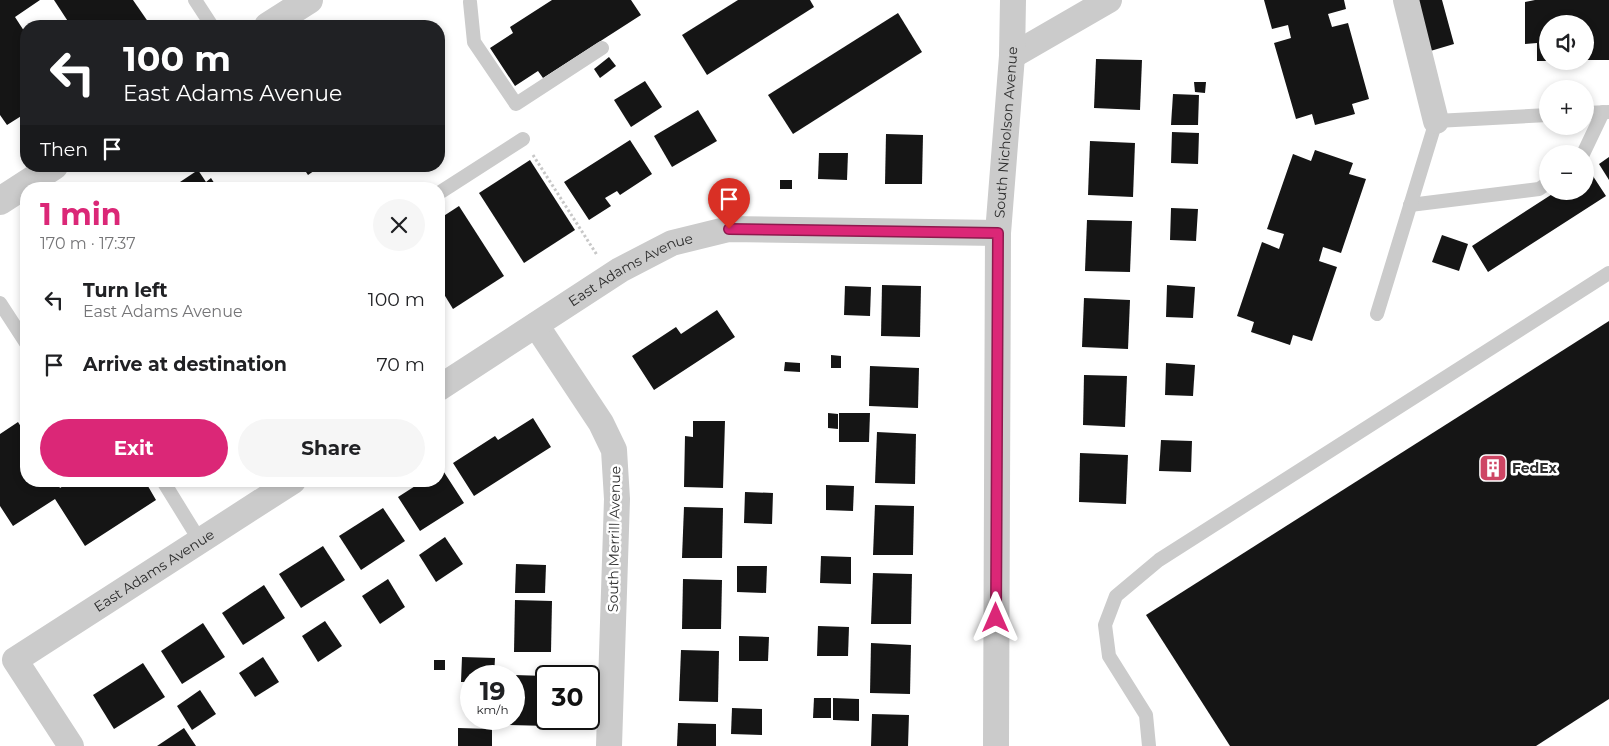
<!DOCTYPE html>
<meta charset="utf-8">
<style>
:root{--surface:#fff;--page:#f6f6f6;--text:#202124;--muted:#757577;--accent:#db2777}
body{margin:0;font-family:Montserrat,sans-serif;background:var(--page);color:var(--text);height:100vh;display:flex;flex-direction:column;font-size:19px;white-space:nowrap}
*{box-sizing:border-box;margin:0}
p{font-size:16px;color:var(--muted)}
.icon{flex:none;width:28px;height:28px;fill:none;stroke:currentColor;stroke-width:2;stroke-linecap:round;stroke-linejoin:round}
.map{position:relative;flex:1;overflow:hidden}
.panel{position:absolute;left:20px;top:182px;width:425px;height:305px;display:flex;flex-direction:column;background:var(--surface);border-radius:20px;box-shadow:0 2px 8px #0003}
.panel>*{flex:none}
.hud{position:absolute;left:20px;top:20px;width:425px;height:152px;border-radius:20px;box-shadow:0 2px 8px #0003;background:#202124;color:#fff;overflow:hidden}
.buttons{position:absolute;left:1539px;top:15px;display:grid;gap:10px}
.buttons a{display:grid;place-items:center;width:55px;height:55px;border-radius:50%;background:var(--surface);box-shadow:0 2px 8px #0003;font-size:25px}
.speed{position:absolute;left:460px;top:665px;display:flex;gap:10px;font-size:25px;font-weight:700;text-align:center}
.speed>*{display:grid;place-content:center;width:65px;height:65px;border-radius:50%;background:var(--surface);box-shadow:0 2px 8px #0003;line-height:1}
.speed small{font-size:12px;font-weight:400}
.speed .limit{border:2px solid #111;border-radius:8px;background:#fff;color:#111}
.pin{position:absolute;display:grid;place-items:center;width:42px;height:42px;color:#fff;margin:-51px -21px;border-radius:50% 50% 50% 0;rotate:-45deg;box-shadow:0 0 5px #0007}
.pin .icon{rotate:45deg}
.me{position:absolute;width:55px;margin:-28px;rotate:0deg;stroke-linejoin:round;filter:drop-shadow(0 0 4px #0008)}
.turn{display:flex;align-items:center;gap:18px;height:105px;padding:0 20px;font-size:22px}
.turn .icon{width:65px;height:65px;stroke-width:2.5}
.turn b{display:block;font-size:35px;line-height:42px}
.then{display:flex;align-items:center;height:48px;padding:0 20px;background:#0003;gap:10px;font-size:19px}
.round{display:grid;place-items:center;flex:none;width:52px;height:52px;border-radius:26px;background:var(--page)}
.head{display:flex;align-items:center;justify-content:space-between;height:85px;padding:0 20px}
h1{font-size:30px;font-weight:700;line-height:38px;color:var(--accent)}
.cta{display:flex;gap:10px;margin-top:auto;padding:10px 20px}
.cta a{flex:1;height:58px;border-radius:30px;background:var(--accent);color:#fff;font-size:20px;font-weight:700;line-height:58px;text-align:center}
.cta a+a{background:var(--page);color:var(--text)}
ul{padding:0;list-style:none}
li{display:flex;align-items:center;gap:15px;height:65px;padding:0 20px}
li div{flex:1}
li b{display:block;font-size:19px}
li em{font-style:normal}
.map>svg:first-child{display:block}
.building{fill:#151515}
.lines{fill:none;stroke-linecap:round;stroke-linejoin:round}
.path{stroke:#c8c8c8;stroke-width:3;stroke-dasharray:2.5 2.5;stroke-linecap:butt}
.service{stroke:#cbcbcb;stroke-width:14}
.minor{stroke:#cbcbcb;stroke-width:26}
.tertiary{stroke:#cbcbcb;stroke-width:28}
.route-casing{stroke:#8e194d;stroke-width:12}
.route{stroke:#db2777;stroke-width:9}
.labels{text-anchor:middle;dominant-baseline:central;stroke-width:5;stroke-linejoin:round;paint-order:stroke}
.street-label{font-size:14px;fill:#2e2e2e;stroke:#fff}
.poi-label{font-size:14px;font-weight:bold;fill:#2e2e2e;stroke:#fff;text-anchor:start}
</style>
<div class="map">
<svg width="1609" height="746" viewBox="0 0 1609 746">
<rect width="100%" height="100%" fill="#fff"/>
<g class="building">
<path d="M0,0H40L15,17L26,34V113L7,125L0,115Z"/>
<path d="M54,0H133L151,26H71Z"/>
<path d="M552,0H631L641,15L543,78L538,71L515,86L490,48L513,33L510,27Z"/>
<path d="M738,0H810L814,7L707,75L682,35Z"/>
<path d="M1264,0H1344L1346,9L1328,14L1332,27L1348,23L1369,99L1352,104L1355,114L1315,125L1312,114L1296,119L1274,43L1291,38L1288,25L1272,29Z"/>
<path d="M1413,0H1442L1454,44L1427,52Z"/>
<path d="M1535,0H1609V60H1585V24H1548V61H1537V43L1525,44V2Z"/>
<path d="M898,13L922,52L793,134L768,95Z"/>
<path d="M609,57L616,66L600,78L594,69Z"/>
<path d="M1096,59L1142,60L1140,110L1094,108Z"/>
<path d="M645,81L662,107L631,127L614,100Z"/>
<path d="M1194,82H1206L1205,93L1195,92Z"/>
<path d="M1173,94L1199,95L1198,125H1171Z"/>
<path d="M698,110L717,141L672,167L654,136Z"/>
<path d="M1172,132L1199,133L1198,164L1171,163Z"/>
<path d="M886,134L923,135L922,184H885Z"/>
<path d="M630,140L652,174L620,195L617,191L605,198L611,206L589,220L564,182Z"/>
<path d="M1090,141L1135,143L1133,197L1088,195Z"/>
<path d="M1315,150L1353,163L1349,174L1366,179L1341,253L1323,247L1319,261L1337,267L1312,341L1293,335L1290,345L1251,332L1254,322L1237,316L1262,242L1279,249L1284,234L1267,229L1293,154L1311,161Z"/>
<path d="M819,153H848L847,180L818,179Z"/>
<path d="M1609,157V180L1599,164Z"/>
<path d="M530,160L575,230L524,263L479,193Z"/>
<path d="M302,166H321L308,175Z"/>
<path d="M198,170L206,182L211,178L218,189H159L168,183L171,188Z"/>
<path d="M1589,170L1606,196L1488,272L1472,246L1557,191H1585V173Z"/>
<rect x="780" y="180" width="12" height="9"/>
<path d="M459,206L504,276L453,309L439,286V219Z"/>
<path d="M1171,208L1198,209L1196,241L1170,240Z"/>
<path d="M1087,220L1132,221L1130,272L1085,271Z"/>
<path d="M1442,235L1468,244L1459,271L1432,262Z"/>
<path d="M882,285L921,286L920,337L881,336Z"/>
<path d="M1167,285L1195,287L1193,318L1166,317Z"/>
<path d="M845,286L871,287L870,316L844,315Z"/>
<path d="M1084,298L1130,300L1128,349L1082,347Z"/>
<path d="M717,310L735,337L654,390L632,356L676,327L681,334Z"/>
<path d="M1609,321V699L1536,746H1230L1146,615Z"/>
<path d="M831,355L841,356V368H831Z"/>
<path d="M785,362L800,363V372L784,371Z"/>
<path d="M1166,363L1195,365L1193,396L1165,395Z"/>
<path d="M870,366L919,368L918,408L869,406Z"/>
<path d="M1084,375L1127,376L1125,427L1083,425Z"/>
<path d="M828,413L838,414V429L828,428Z"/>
<path d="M839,413H870L869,442H839Z"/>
<path d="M533,418L551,447L474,496L453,463L495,436L498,440Z"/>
<path d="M693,421H725L723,488L684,487L685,436L693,437Z"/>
<path d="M18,422L26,435V481H56L60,488L71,481H145L156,500L85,546L55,499L13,526L0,506V434Z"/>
<path d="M877,432L916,434L915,484L875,483Z"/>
<path d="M1161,440L1192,441L1191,472L1159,471Z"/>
<path d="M1080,453L1128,455L1126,504L1079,502Z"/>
<path d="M442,469L464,503L420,531L398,497L423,481H439V471Z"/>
<path d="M826,485L854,486L853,511L826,510Z"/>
<path d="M745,492L773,493L772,524L744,523Z"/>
<path d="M875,505L914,506L913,555H873Z"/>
<path d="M684,507L723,508L722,558H682Z"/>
<path d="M383,508L405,541L361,570L339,536Z"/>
<path d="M445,537L463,564L436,582L419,555Z"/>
<path d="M323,546L345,580L301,608L279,574Z"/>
<path d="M821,556L851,557V584L820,583Z"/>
<path d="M516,564L546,565L545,593H515Z"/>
<path d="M737,566H767L766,593L737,592Z"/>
<path d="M873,573L912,574L911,624H871Z"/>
<path d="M388,579L405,607L380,624L362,596Z"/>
<path d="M683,579L722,580L721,629H682Z"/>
<path d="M264,585L285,618L243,645L222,613Z"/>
<path d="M515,600L552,601L551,652H514Z"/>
<path d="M325,621L342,646L318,662L302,636Z"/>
<path d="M203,623L225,657L182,684L161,651Z"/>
<path d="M818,626L849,627L848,656H817Z"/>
<path d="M739,636L769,637L768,661H739Z"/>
<path d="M871,643L911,645L910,694L870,693Z"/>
<path d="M681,650L719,651L718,702L679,701Z"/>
<path d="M263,657L279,682L255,697L239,673Z"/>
<path d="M462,657L495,658L494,676H471V682H461Z"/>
<rect x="434" y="660" width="11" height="10"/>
<path d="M143,663L165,697L114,729L93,695Z"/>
<path d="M514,675L546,676V719H549V726L509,725V719H514Z"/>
<path d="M200,690L216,714L192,730L177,706Z"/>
<path d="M814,698H831V718H813Z"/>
<path d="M833,698L859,699V721L833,720Z"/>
<path d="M732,708L762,709V735L731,734Z"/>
<path d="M872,714L909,715L908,746H871Z"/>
<path d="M678,723L716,724V746H677Z"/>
<path d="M184,728L196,746H157Z"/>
<path d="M458,728L492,729V746H458Z"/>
</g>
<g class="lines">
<path class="path" d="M533,155L597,255"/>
<g class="service">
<path d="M195,0L212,26"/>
<path d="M470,2L474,42L516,104L602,48"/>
<path d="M1585,113L1609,112"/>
<path d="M1583,154L1603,112"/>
<path d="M439,193L523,139"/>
<path d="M1410,205L1539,189L1548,183"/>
<path d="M0,303L26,343"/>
<path d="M1377,314L1436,121L1548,115"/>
<path d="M163,481L200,541"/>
<path d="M1149,746L1146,715L1109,656L1105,625L1116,596L1159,560L1609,273"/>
</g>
<g class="minor">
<path d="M1406,0L1436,121"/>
<path d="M1012,56L1109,0"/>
<path d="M536,325L601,423L614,450L617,499L609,746"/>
<path id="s1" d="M439,388L620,270L672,243L729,229L998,233"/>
<path id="s2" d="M71,746L15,660L293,481"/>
<path id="s3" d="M996,746L998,233L1012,56L1013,0"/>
</g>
<g class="tertiary">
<path d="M268,26L309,0"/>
<path d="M0,201L54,166"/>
</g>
</g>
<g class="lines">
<defs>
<path id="route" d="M729,229L998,233L996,618"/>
</defs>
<use href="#route" class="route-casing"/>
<use href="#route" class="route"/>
</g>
<defs>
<symbol id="building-square" viewBox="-11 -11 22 22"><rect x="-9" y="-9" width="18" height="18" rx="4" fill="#ce4664" stroke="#fff"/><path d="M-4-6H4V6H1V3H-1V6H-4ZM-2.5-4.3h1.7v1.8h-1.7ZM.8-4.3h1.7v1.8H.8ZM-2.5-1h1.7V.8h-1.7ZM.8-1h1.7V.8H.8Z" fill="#fff"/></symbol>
</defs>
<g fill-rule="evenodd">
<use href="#building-square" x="1477" y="452" width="32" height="32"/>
</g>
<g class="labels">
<g class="street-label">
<text stroke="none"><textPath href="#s3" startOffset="614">South Nicholson Avenue</textPath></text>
<text stroke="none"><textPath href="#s1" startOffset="226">East Adams Avenue</textPath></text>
<text transform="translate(614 539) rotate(-89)">South Merrill Avenue</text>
<text stroke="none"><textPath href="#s2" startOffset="268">East Adams Avenue</textPath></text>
</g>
<g class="poi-label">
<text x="1512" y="468">FedEx</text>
</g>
</g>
</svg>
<div class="buttons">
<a><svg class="icon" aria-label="sound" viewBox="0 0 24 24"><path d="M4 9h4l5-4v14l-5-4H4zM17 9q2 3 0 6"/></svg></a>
<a>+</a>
<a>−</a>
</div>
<div class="speed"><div>19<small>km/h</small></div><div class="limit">30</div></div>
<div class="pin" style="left:729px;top:229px;background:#d93025"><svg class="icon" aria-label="arrive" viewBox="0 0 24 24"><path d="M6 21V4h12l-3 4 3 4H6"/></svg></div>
<svg class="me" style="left:996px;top:618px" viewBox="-20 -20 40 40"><path d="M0-17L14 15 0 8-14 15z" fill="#db2777" stroke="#fff" stroke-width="4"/></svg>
<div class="hud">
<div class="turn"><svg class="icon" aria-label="left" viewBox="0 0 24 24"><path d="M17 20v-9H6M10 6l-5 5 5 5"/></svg><div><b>100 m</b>East Adams Avenue</div></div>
<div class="then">Then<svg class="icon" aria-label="arrive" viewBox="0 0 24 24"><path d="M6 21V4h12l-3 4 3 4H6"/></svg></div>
</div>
<section class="panel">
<div class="head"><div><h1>1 min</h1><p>170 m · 17:37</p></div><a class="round"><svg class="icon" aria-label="close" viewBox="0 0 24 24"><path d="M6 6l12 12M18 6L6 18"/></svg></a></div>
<ul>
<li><svg class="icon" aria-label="left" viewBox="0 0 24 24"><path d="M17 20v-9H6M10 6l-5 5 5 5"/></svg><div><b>Turn left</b><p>East Adams Avenue</p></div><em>100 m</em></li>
<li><svg class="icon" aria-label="arrive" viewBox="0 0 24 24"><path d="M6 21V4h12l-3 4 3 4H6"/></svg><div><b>Arrive at destination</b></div><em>70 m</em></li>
</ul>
<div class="cta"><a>Exit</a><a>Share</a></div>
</section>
</div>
